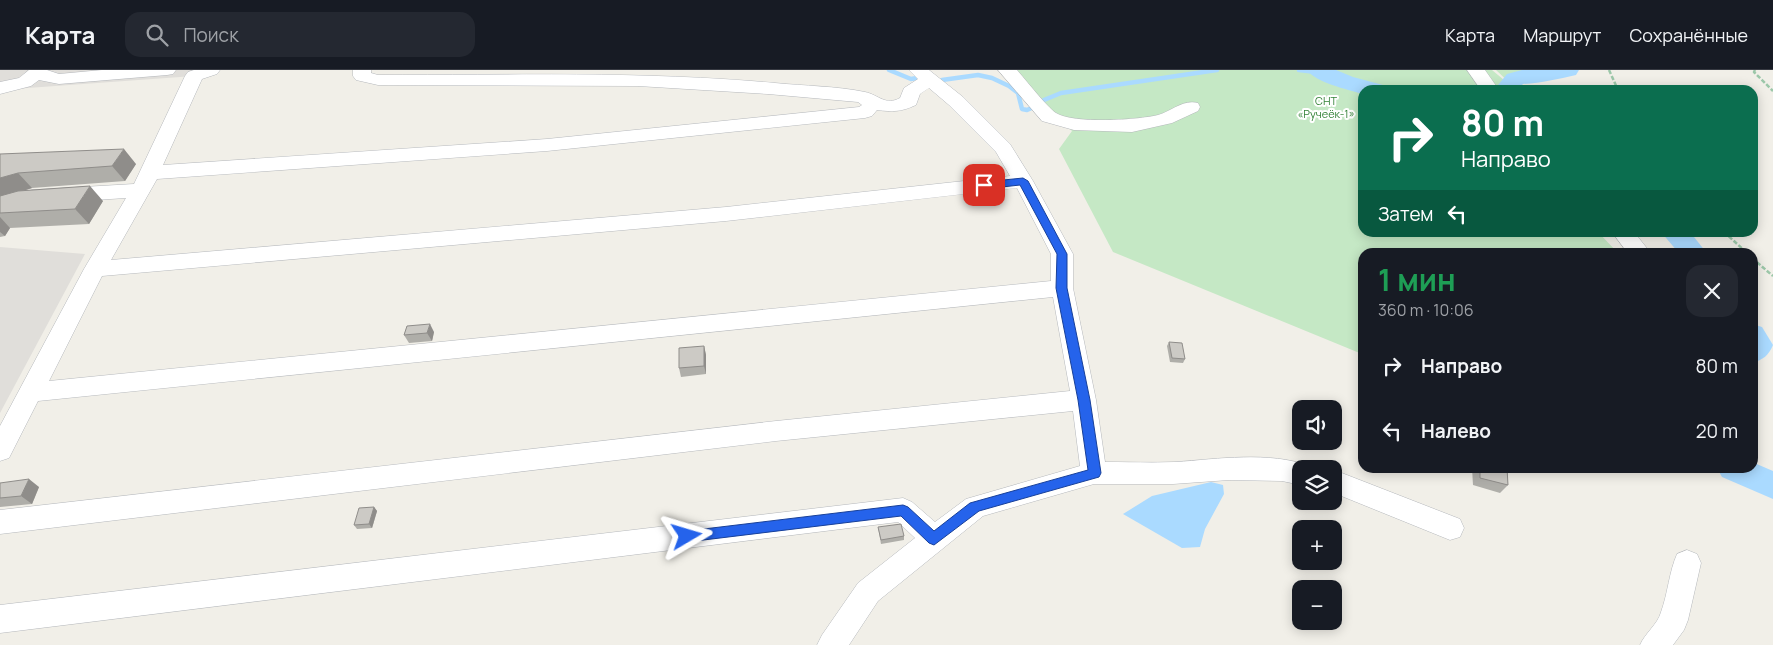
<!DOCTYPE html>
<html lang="ru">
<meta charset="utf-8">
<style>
:root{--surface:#171b24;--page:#242831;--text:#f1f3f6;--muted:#9ea1a6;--line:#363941}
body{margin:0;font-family:Manrope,sans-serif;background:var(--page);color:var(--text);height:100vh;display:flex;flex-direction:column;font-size:19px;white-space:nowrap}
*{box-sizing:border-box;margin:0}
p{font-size:16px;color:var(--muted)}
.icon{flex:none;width:28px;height:28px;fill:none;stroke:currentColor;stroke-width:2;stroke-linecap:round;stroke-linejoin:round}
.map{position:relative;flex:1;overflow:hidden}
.side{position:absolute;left:1358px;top:178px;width:400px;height:225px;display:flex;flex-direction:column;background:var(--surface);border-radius:15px;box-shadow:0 2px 12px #0003}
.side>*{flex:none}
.top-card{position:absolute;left:1358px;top:15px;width:400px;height:152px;border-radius:15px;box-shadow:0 2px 12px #0003;background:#0b6e4f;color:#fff;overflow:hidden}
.controls{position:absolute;left:1292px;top:330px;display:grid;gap:10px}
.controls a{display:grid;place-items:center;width:50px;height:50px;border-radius:10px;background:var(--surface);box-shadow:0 2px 12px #0003;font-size:25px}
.pin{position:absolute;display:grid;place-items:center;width:42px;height:42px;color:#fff;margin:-21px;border-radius:10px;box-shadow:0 2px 8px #0006}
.me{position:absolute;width:55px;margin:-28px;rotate:83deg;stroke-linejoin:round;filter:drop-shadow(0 0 4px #0008)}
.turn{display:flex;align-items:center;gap:18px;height:105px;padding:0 20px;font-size:22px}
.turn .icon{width:65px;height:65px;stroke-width:2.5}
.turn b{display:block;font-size:35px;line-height:42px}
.then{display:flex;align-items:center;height:48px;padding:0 20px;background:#0003;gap:10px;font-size:19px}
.round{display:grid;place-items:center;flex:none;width:52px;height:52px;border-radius:15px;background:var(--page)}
.overview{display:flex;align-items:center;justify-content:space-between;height:85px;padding:0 20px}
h1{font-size:30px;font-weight:700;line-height:38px;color:#1e9e55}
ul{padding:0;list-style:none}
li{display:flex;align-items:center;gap:15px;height:65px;padding:0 20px}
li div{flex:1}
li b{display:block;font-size:19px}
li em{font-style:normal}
header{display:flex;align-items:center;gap:30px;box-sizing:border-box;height:70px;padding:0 25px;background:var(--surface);border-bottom:1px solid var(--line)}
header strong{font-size:24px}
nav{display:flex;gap:28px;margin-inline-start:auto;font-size:18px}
.search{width:350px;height:45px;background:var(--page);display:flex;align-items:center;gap:12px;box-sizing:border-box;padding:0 18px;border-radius:15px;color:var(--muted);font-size:19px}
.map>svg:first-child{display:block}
.industrial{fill:#e0deda}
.green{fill:#c5e8c5}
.water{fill:#aadaff}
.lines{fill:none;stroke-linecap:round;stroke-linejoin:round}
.stream{stroke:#aadaff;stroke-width:4.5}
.river{fill:#aadaff;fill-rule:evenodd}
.minor-casing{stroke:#b5b8bc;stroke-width:1}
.path{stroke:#9cc7a9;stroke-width:2.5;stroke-dasharray:4.5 2;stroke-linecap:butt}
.minor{fill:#fff;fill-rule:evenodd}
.wall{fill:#afaea9}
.shaded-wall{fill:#8f8d8a}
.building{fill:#cccac5;stroke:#8f8d8a}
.route{fill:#2563eb;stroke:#184099}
.labels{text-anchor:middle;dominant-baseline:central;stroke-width:4;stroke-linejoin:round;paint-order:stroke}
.far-park-label{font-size:11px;fill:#348238;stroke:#fff}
</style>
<header>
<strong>Карта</strong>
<div class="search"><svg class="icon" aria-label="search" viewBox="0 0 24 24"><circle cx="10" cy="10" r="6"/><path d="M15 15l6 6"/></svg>Поиск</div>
<nav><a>Карта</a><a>Маршрут</a><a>Сохранённые</a></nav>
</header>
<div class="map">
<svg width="1773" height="575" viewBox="0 0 1773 575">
<rect width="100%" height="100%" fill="#f1efe8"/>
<g class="industrial">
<path d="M0,0H196L194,6L0,20Z"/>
<path d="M0,177L85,184L0,343Z"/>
</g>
<g class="green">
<path d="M1014,0H1492L1516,20H1362V162L1599,163L1617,182H1362V284L1113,182L1059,79L1072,61Z"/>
<path d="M1496,0H1541L1515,18Z"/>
</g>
<path class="water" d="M1211,412L1223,415L1224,424L1205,459L1200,477L1182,478L1123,444L1152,426Z"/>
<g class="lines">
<g class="stream">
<path d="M889,0L911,9L917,8"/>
<path d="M1299,0L1324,3"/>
<path d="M942,10L978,5L992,8L1009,16L1018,23L1022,39L1027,40L1036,36"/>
<path d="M1044,30L1061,23L1217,0"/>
</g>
<g class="river">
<path d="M1307,0H1336L1353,7L1383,15L1386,20H1362V24C1347,19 1316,13 1307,0Z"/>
<path d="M1522,0H1579L1576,5C1558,9 1541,13 1523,14L1517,20H1494L1507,4Z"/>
<path d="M1661,162H1690L1706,182H1678Z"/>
<path d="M1752,254L1762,257L1773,275C1769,285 1763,290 1752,293Z"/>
<path d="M1752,392L1773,401V429L1722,407L1717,398H1752Z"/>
</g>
<defs>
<g id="minor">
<path d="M29,0H47L59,4L102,0H176L173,4L167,5L59,14L39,10L31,16L0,24V12L19,8Z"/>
<path d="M194,0H220L217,4L202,9L163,95L547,69L859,37L862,35L858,32L768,24L638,16L378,15L356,10L353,6V0H371V3L378,5C510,5 643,1 775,13C804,16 836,16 865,22C879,25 885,36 900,28L904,18L918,9L909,0H929L963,27L1010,74L1033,111L1073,184V218L1096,330L1105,392C1129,392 1152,393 1175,392C1219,389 1268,381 1310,396L1311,399H1301V415L1282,411L1229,410L1173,414H1094L983,446L878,531L849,575H817L822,565L858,513L915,468L898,452L0,563V535L903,428L912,432L935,452L966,429L1080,396L1073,341L776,371L0,464V440L776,351L1070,321L1053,227L38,331L9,388L0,391V356L84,199L126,128L32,134L0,143V129L32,120L134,114L185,6L188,2ZM929,18L949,35L996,82L1010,106L726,137L111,190L157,109L547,81L865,48L872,46L877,40C893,42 901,42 916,35L920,24ZM1017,118L1051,184V211L49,311L102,206L726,151Z"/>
<path d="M998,0H1017C1025,9 1047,37 1056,43C1073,54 1138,50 1158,45C1172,41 1183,29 1198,33L1200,37L1198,41L1172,53L1132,62L1074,60L1042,51Z"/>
<path d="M1467,0H1485L1499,20H1481Z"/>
<path d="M1612,162H1634L1650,182H1627Z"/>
<path d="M1334,400L1460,449L1464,458L1460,467L1450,470L1334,423Z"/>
<path d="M1687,480L1697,484L1701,493L1688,550L1684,560L1673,575H1640C1645,563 1658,554 1661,542C1668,523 1669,502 1677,484Z"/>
</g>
</defs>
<use href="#minor" class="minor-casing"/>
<g class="path">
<path d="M1609,0L1618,20"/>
<path d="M1755,0L1754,2L1773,21"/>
<path d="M1724,162L1746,182"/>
<path d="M1752,188L1773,206"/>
</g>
<use href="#minor" class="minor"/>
</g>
<g class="wall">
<path d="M0,84L136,94L125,111L32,118L26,120L103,131L89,154L10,158L5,166L0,167Z"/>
<path d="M407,256L434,262L432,271L409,273L404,265Z"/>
<path d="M1169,272L1185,289L1183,293L1170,292L1167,276Z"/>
<path d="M704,276L706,285V304L681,307L679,298Z"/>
<path d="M1472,398H1507L1508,415L1500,423L1473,415Z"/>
<path d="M0,413L39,417L32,434L0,437Z"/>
<path d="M374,437L377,441L372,458L357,459L354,455Z"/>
<path d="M878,457L904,466V470L881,474Z"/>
</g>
<g class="shaded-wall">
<path d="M124,79L136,94L125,111L112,96Z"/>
<path d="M18,103L32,118L0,128V108Z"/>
<path d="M90,116L103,131L89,154L75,139Z"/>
<path d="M0,147L10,158L5,166L0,162Z"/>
<path d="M430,254L434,262L432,271L427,263Z"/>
<path d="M704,276L706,285V304L704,296Z"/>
<path d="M29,409L39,417L32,434L21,426Z"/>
<path d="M374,437L377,441L372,458L369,454Z"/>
</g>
<g class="building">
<path d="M124,79L112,96L18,103L0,108V84Z"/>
<path d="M90,116L75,139L0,143V126L18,121Z"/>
<path d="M430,254L427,263L404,265L407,256Z"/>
<path d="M1169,272L1182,273L1185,289L1172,288Z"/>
<path d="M704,276V296L679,298V278Z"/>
<path d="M1480,398H1507L1508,415L1480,408Z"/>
<path d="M29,409L21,426L0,428V413Z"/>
<path d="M374,437L369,454L354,455L359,438Z"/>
<path d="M901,454L904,466L881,470L878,457Z"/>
</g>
<path class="route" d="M1023,108L1028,111L1067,184V218L1090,330L1101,403L1099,407L979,441L934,475L929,473L901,446L687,472L683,471L681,466L683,462L687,461L903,435L908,437L934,461L970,433L1088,400L1078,330L1056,218L1057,184L1020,115L984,119L979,115L984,112Z"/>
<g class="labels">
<g class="far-park-label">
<text x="1326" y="30">СНТ<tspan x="1326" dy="13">«Ручеёк-1»</tspan></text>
</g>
</g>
</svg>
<div class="controls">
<a><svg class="icon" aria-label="sound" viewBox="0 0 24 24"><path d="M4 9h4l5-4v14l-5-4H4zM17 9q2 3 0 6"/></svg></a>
<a><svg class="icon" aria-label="layers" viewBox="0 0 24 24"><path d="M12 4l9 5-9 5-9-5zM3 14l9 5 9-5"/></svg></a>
<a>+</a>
<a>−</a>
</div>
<div class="pin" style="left:984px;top:115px;background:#d93025"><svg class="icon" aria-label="arrive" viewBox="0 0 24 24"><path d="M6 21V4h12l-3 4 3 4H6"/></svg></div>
<svg class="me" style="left:687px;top:466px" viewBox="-20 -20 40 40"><path d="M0-17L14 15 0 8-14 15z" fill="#2563eb" stroke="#fff" stroke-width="4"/></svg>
<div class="top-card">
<div class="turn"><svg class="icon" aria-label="right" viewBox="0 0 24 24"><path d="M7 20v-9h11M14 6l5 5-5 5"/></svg><div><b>80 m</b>Направо</div></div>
<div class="then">Затем<svg class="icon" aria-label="left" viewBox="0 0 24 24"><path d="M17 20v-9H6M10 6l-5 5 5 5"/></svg></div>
</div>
<section class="side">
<div class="overview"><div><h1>1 мин</h1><p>360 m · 10:06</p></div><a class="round"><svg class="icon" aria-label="close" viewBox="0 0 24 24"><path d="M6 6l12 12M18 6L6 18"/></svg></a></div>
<ul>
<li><svg class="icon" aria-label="right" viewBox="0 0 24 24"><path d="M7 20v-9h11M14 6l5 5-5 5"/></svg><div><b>Направо</b></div><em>80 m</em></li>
<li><svg class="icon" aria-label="left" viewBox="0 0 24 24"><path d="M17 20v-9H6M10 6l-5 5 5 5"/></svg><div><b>Налево</b></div><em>20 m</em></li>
</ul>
</section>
</div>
